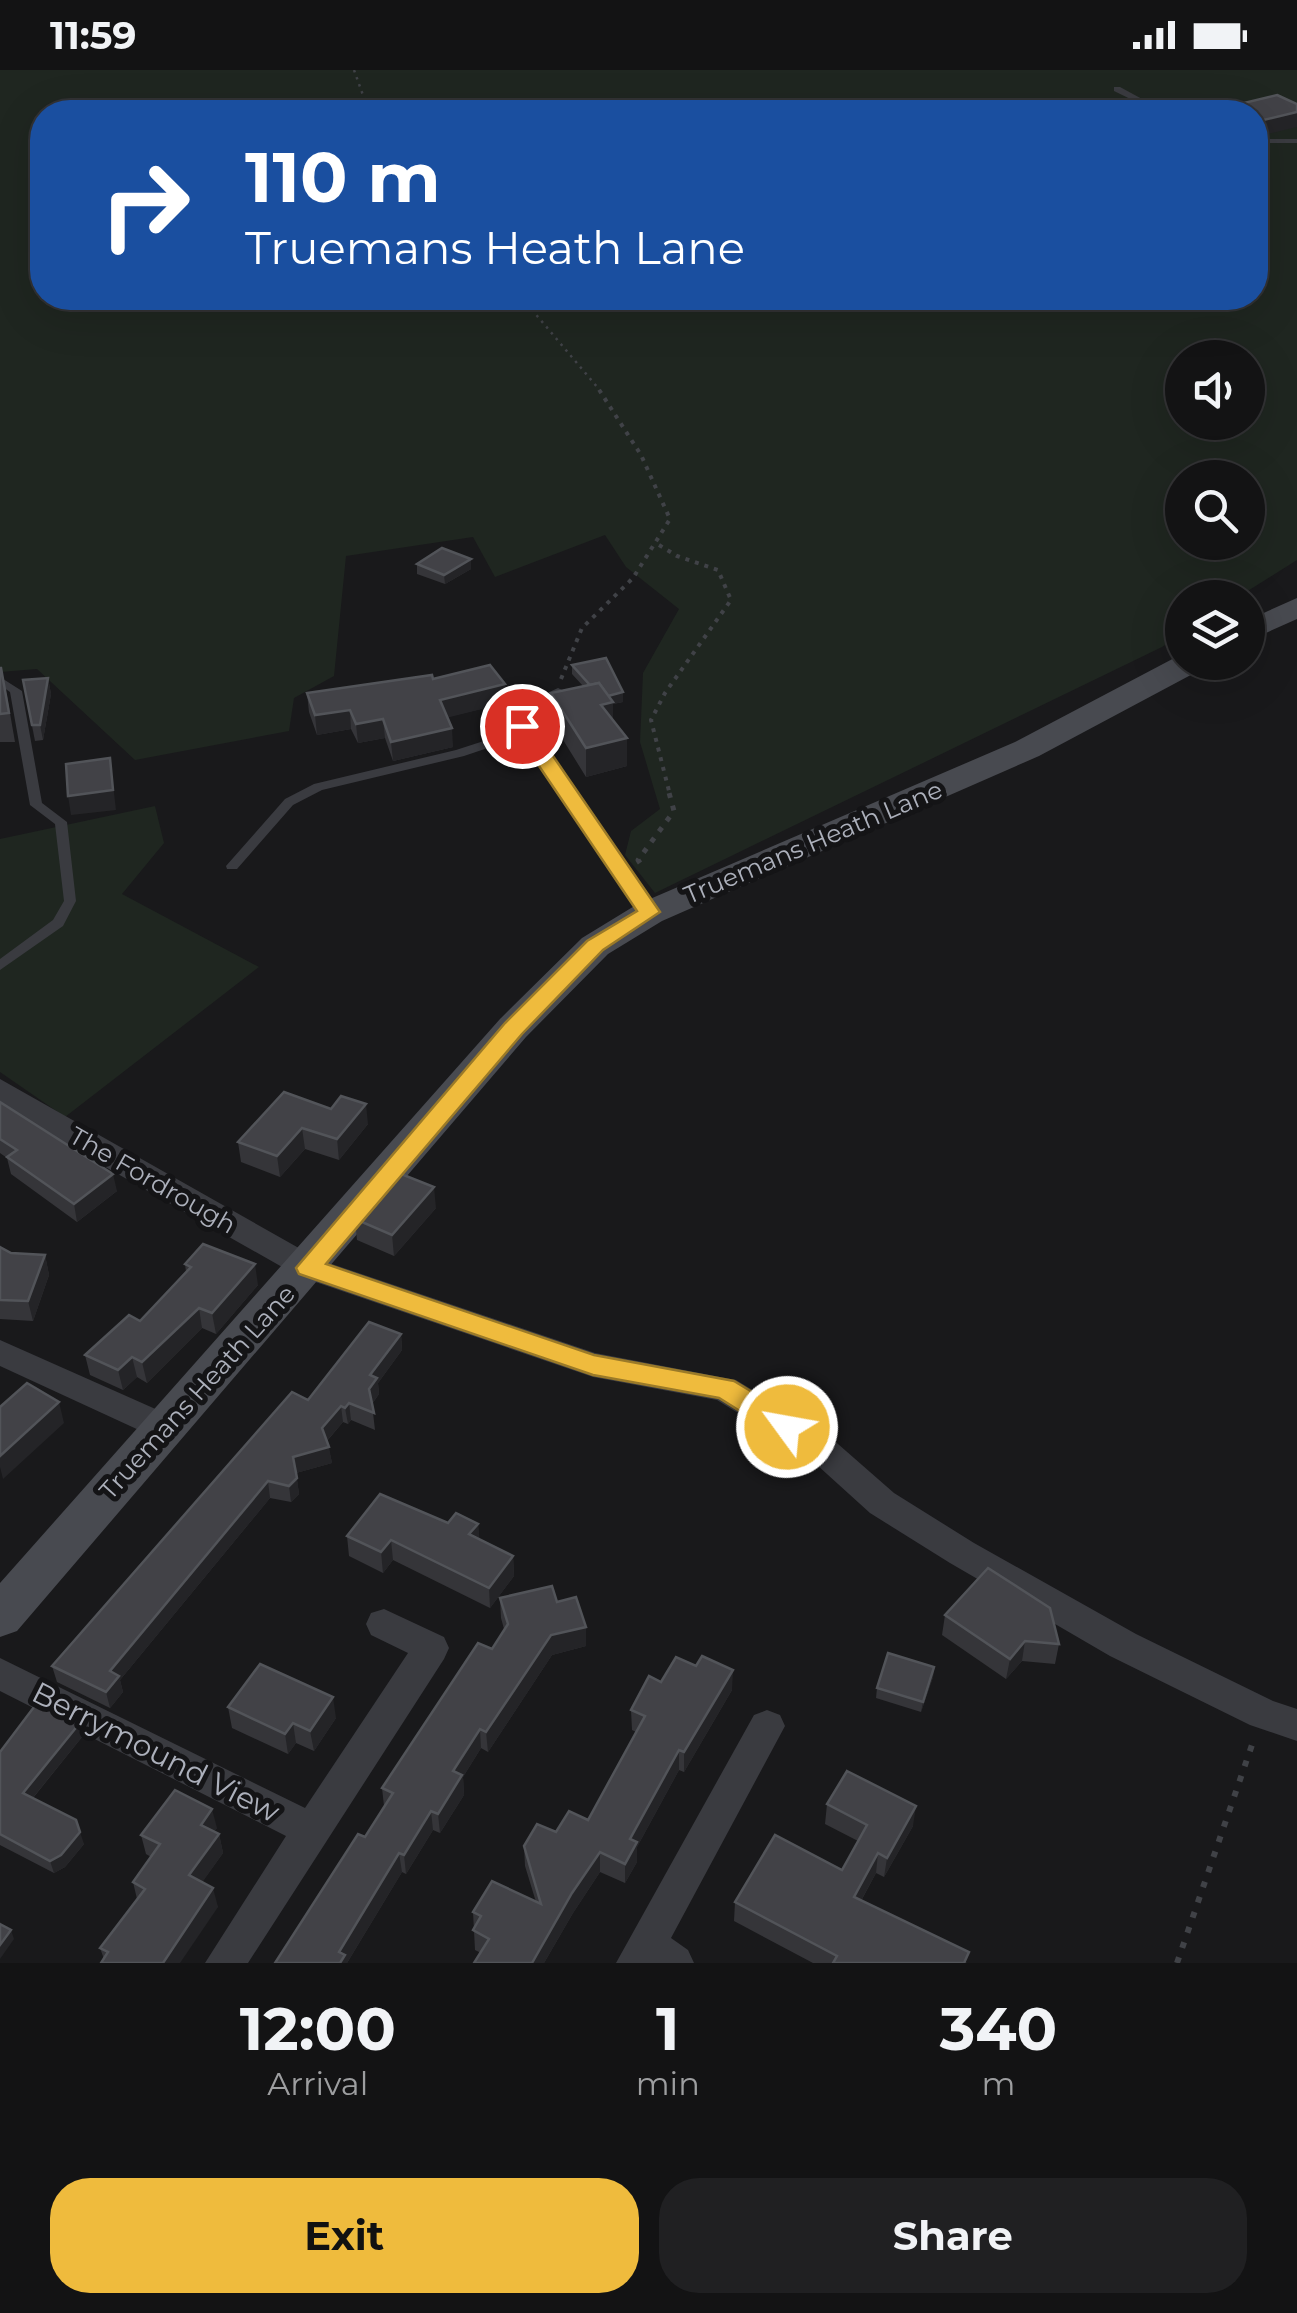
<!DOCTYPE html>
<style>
:root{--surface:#131314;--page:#202022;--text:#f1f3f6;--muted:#9d9ea0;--line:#323234;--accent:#efbb3d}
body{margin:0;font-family:Montserrat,sans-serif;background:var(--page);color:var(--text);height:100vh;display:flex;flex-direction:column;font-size:38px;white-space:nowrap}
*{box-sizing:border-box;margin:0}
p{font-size:32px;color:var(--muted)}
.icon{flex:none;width:55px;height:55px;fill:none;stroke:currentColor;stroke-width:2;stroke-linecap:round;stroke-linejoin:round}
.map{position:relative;height:1893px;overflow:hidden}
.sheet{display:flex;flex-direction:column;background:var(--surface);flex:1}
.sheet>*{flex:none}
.guide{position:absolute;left:30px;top:30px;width:1238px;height:210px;border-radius:40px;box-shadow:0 10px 40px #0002,0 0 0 2px var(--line);background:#1a4fa0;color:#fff;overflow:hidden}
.fabs{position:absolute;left:1165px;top:270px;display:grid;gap:20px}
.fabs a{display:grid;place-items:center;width:100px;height:100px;border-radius:50%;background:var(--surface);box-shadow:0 10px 40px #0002,0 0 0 2px var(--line);font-size:50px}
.pin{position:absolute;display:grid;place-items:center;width:85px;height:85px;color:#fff;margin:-42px;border:5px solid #fff;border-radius:50%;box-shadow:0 2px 10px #0007}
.me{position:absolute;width:110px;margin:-55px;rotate:302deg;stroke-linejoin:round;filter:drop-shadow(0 0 8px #0008)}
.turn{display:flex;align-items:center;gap:35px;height:210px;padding:0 50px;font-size:45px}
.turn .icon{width:130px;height:130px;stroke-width:2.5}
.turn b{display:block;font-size:70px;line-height:85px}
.eta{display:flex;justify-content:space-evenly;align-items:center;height:170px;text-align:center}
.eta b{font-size:60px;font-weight:700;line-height:70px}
.action{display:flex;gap:20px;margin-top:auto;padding:20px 50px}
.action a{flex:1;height:115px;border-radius:40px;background:var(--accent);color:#111;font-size:40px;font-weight:700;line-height:115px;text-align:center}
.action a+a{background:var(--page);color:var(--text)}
.status{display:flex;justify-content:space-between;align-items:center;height:70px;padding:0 50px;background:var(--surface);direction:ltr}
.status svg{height:28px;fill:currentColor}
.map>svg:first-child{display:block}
.green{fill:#1f2620;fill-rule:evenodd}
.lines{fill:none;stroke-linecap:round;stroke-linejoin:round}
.path-far3{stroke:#404247;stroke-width:2.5;stroke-dasharray:2.5 5;stroke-linecap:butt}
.path-far2{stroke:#404247;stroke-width:4;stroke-dasharray:4 6;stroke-linecap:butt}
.path-far1{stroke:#404247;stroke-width:5;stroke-dasharray:5 8;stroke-linecap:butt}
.path{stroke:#404247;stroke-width:6;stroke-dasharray:6 10;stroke-linecap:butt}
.lane{fill:#3a3b40;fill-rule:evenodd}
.street{fill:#3a3b40;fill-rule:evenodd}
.secondary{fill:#484a50;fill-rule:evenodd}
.wall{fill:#353539}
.shaded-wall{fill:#242427}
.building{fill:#424247;stroke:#525459;stroke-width:2.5}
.route{fill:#efbb3d;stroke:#9b7a28;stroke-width:2.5}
.labels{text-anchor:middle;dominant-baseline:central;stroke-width:10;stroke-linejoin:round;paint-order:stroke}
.street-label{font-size:25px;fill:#acb0bb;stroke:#141416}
.near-street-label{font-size:30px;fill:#acb0bb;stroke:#141416}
</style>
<div class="status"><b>11:59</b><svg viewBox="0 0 49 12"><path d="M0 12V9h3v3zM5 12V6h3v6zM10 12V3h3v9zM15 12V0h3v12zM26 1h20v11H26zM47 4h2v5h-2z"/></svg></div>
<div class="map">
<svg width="1297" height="1893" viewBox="0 0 1297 1893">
<rect width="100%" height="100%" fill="#19191b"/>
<g class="green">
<path d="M0,0H1297V490L1238,527L1182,528V564L1162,577L655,823L625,785L631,761L660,739L640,672L643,603L679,539L626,497L605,465L495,507L473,467L346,486L334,606L294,628L289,661L135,690L37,599L0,602ZM42,42H1255V228H42ZM1182,288H1248V352H1182ZM1182,408H1248V472H1182Z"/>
<path d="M155,736L164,773L122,824L259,897L65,1047L0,1002V769Z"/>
</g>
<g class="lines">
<g class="path-far3">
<path d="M354,0L369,42"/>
<path d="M522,228L598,318"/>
</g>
<g class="path-far2">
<path d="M659,475L677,486L718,500L731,530L665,623L651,650L669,721"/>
<path d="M561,609L582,558L633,508L670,449L641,385L596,315"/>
</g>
<path class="path-far1" d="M640,793L638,790L674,741L668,719"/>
<path class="path" d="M1177,1893L1254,1669"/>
<g class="lane">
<path d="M1114,17H1120L1166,42H1157L1114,21Z"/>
<rect x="1255" y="69" width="42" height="4"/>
<path d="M0,607L22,621L42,733L67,752L76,831L63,856L0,900V889L53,850L64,831L55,754L30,735L10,622L0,615Z"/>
<path d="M558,618L564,621L562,623L527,641L528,656L656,843L654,846H644L523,666L464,686L322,720L293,735L237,799H227L226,796L285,729L314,714L456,680L518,660L516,656L517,637Z"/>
</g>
<g class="street">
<path d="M0,1009L320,1190L595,1283L736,1310L830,1367L894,1423L974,1473L1136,1564L1273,1631L1297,1639V1671L1250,1655L1110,1586L950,1493L870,1443L806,1385L717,1330L593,1307L298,1206L72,1078L0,1032Z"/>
<path d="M0,1270L178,1349L182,1358L178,1367L166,1371L154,1367L0,1296Z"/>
<path d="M384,1539L444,1567L449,1578L444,1589L248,1893H205L286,1766L0,1621V1588L305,1738L408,1583L371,1565L366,1554L371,1543Z"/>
<path d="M767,1640L780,1645L785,1656L671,1868L688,1880L694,1893H616L754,1645Z"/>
</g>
<g class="secondary">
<path d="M1297,528V549L1248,571V550Z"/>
<path d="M1180,585L1182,592H1206L1202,599L1039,686L662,851L608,884L526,967L17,1561L0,1567V1513L500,949L582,868L636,835L1015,672Z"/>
</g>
</g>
<g class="wall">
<path d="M471,489V499L445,514L417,504V494Z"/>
<path d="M572,595L623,622V632L613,634V650L627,696L586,707L552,652L551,623L583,616L572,604Z"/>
<path d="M0,598L7,626L15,672H0Z"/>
<path d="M48,608L51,624L43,670L35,671L23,610Z"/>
<path d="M433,609L505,614L506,633L447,647L453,677L393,691L385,668L358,673L351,659L317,665L309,642L307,623Z"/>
<path d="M284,1022L368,1054L339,1090L305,1079L280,1107L241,1092L238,1072Z"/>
<path d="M0,1032L117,1121L77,1152L11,1104L7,1088L0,1083Z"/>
<path d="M436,1138L394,1186L357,1170L355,1149Z"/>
<path d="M0,1177L11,1183L45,1185L49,1205L33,1251L0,1249Z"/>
<path d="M185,1194L258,1215L216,1264L202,1258L147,1313L137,1307L123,1320L90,1305L85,1285L140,1251L186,1202Z"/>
<path d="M401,1264L402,1280L378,1313L379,1324L372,1334L375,1360L351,1350L348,1354L343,1352L327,1371L332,1393L296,1403L299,1424L291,1432L270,1428L120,1610L123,1622L110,1638L57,1612L52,1596L308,1330Z"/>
<path d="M448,1453L478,1454L479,1469L513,1486L514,1506L490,1538L393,1490L383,1503L349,1486L347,1466Z"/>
<path d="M500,1528L557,1532L586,1576L552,1585L488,1682L481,1678L463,1707L464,1725L440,1763L433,1760L406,1804L402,1802L347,1893H275L365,1767L384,1736L382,1718L492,1579L504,1559L501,1548Z"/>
<path d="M945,1545L1059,1574L1055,1594L1022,1591L1006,1609L942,1565Z"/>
<path d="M934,1597L933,1607L921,1642L876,1628L877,1618Z"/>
<path d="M661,1612L732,1620L684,1702L679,1700L637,1777V1792L625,1813L600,1802L573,1843L544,1893H474L481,1883L475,1880L473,1842L536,1832L525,1796L524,1776L588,1750L636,1662L632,1660L631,1640Z"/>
<path d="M228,1637L336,1648L314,1681L296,1673L288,1684L232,1658Z"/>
<path d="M82,1667L33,1728L84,1774L65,1797L54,1803L0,1775V1682Z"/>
<path d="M827,1734L913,1756L884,1807L876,1803L861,1831L967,1893H813L734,1851L735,1832L842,1800L858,1771L825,1754Z"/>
<path d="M217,1758L214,1761L219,1764L223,1783L202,1812L218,1837L104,1889L100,1878L137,1829L133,1812L151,1787L146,1784L141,1765Z"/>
</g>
<g class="shaded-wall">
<path d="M1297,42V57L1255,67V52Z"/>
<path d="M471,489V499L445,514L444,505Z"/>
<path d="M48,608L51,624L43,670L40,655Z"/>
<path d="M505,614L506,633L442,649L440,630Z"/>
<path d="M623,622V632L613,634V660L602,664L601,628Z"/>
<path d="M350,640L351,659L317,665L315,645Z"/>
<path d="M383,649L385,668L358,673L356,654Z"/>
<path d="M452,658L453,677L393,691L391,672Z"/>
<path d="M627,668V696L586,707V678Z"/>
<path d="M110,688L116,740L71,745L68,726Z"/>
<path d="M366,1034L368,1054L339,1090L337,1069Z"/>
<path d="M302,1058L305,1079L280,1107L277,1086Z"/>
<path d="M113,1104L117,1121L77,1152L74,1134Z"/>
<path d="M434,1117L436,1138L394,1186L392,1165Z"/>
<path d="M45,1185L49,1205L33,1251L28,1231Z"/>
<path d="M255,1194L258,1215L216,1264L212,1243Z"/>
<path d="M199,1238L202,1258L147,1313L142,1292Z"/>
<path d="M401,1264L402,1280L378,1313L379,1324L371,1335L369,1319L370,1305Z"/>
<path d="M132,1287L137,1307L123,1320L118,1300Z"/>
<path d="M59,1332L64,1353L3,1409L0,1397V1386Z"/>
<path d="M349,1333L351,1350L348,1354L345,1338Z"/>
<path d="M341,1336L343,1352L324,1374L322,1358Z"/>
<path d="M329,1377L332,1393L296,1403L293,1387Z"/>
<path d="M297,1408L299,1424L291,1432L289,1416Z"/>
<path d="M268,1411L270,1428L120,1610L123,1622L110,1638L106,1622L110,1601Z"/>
<path d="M478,1454L480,1474L469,1464Z"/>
<path d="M391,1470L393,1490L383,1503L381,1482Z"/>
<path d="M513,1486L514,1506L490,1538L489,1518Z"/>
<path d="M586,1557V1576L552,1585L488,1682L486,1662L551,1565Z"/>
<path d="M1025,1571L1022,1591L1006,1609L1010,1589Z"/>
<path d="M934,1597L933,1607L921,1642L923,1632Z"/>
<path d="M733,1600L732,1620L684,1702V1682Z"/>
<path d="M333,1627L336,1648L314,1681L310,1661Z"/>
<path d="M293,1653L296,1673L288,1684L285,1664Z"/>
<path d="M79,1654L82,1667L27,1735L23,1723Z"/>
<path d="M480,1659L481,1678L463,1707L464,1725L440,1763L438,1744L453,1701Z"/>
<path d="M679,1680V1700L637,1777V1792L625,1813V1794L630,1769Z"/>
<path d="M916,1736L913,1756L884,1807L887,1788Z"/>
<path d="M212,1739L217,1758L205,1774L201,1755Z"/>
<path d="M431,1741L433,1760L406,1804L404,1785Z"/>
<path d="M80,1762L84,1774L65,1797L54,1803L50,1791Z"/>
<path d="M219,1764L223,1783L194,1824L189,1805Z"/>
<path d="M600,1782V1802L573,1843L544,1893H532L572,1823Z"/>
<path d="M399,1783L402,1802L347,1893H340L339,1882Z"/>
<path d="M878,1783L876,1803L852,1847L854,1827Z"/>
<path d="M213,1818L218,1837L180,1893H163Z"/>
<path d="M11,1860L14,1869L0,1889V1875Z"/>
</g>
<g class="building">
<path d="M1277,25L1297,34V42L1255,52V42H1202L1195,39L1231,30L1240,34Z"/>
<path d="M442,478L471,489L444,505L417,494Z"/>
<path d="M606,588L623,622L608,626L599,613L590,615L572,595Z"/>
<path d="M490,595L505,614L440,630L452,658L391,672L383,649L356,654L350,640L315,645L307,623L432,605L433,609Z"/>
<path d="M0,598H1L9,643L0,644Z"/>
<path d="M48,608L40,655H32L23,610Z"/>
<path d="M599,613L613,632L601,635L627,668L586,678L551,623Z"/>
<path d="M110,688L113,720L68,726L66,694Z"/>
<path d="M284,1022L331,1039L341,1026L366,1034L337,1069L302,1058L277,1086L238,1072Z"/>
<path d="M0,1032L113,1104L74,1134L7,1087L17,1080L0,1069Z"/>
<path d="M396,1102L434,1117L392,1165L355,1149Z"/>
<path d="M203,1174L255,1194L212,1243L199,1238L142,1292L132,1287L118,1300L85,1285L129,1245L140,1251L191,1197L185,1194Z"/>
<path d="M0,1177L11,1183L45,1185L28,1231L0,1230Z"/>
<path d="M369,1252L401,1264L370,1305L377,1308L369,1319L374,1343L349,1333L345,1338L341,1336L322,1358L329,1377L293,1387L297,1408L289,1416L268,1411L110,1601L119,1606L106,1622L52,1596L292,1322L308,1330Z"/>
<path d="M27,1313L59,1332L0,1386V1337Z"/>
<path d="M380,1424L448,1453L456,1443L478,1454L469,1464L513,1486L489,1518L391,1470L381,1482L347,1466Z"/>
<path d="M988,1498L1050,1538L1059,1574L1025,1571L1010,1589L945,1545Z"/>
<path d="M552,1516L557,1532L576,1527L586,1557L551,1565L486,1662L480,1659L453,1701L462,1705L438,1744L431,1741L404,1785L399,1783L339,1882L345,1885L340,1893H275L358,1764L365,1767L393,1723L382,1718L478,1573L492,1579L508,1554L500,1528Z"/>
<path d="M888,1583L934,1597L923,1632L877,1618Z"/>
<path d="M702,1586L733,1600L684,1682L679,1680L630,1769L637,1772L625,1794L600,1782L572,1823L532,1893H474L489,1869L473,1860L481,1846L473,1842L492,1811L541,1834L524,1776L537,1754L556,1762L569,1741L588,1750L645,1646L631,1640L649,1606L661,1612L676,1587L696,1596Z"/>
<path d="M260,1594L333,1627L310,1661L293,1653L285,1664L228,1637Z"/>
<path d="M37,1633L79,1654L23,1723L76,1750L80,1762L61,1785L50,1791L0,1764V1682Z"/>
<path d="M847,1701L916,1736L887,1788L878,1783L854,1827L969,1882L964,1893H833L837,1886L735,1832L775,1765L842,1800L867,1755L827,1734Z"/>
<path d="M175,1720L212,1739L201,1755L219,1764L189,1805L213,1818L163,1893H101L108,1882L100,1878L145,1819L133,1812L160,1774L141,1765Z"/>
<path d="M0,1854L11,1860L0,1875Z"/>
</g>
<path class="route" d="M522,650L529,651L660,842L603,880L522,964L326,1194L594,1285L734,1311L797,1349L801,1357L797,1365L787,1368L778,1365L719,1328L593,1305L299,1204L296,1198L505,953L587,871L637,841L512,656Z"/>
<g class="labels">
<g class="street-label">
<text transform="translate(813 772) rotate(-23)">Truemans Heath Lane</text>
<text transform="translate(153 1110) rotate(30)">The Fordrough</text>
<text transform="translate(197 1322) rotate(-48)">Truemans Heath Lane</text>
</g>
<g class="near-street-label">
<text transform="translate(156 1682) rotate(27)">Berrymound View</text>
</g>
</g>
</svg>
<div class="fabs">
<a><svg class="icon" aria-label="sound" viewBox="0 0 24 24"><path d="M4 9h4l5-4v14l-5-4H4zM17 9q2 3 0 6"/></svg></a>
<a><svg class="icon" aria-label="search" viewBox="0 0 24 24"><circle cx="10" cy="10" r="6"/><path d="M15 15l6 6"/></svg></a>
<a><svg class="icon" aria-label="layers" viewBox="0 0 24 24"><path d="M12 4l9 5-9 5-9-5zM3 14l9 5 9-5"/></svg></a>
</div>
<div class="pin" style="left:522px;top:656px;background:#d93025"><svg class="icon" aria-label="arrive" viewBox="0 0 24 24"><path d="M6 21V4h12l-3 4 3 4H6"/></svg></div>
<svg class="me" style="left:787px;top:1357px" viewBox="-20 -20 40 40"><circle r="17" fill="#efbb3d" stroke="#fff" stroke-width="3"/><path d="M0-11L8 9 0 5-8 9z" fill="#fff"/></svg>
<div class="guide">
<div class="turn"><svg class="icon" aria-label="right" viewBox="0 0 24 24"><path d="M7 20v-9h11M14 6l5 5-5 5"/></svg><div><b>110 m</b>Truemans Heath Lane</div></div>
</div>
</div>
<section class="sheet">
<div class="eta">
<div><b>12:00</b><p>Arrival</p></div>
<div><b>1</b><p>min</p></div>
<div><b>340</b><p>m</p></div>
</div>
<div class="action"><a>Exit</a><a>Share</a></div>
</section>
